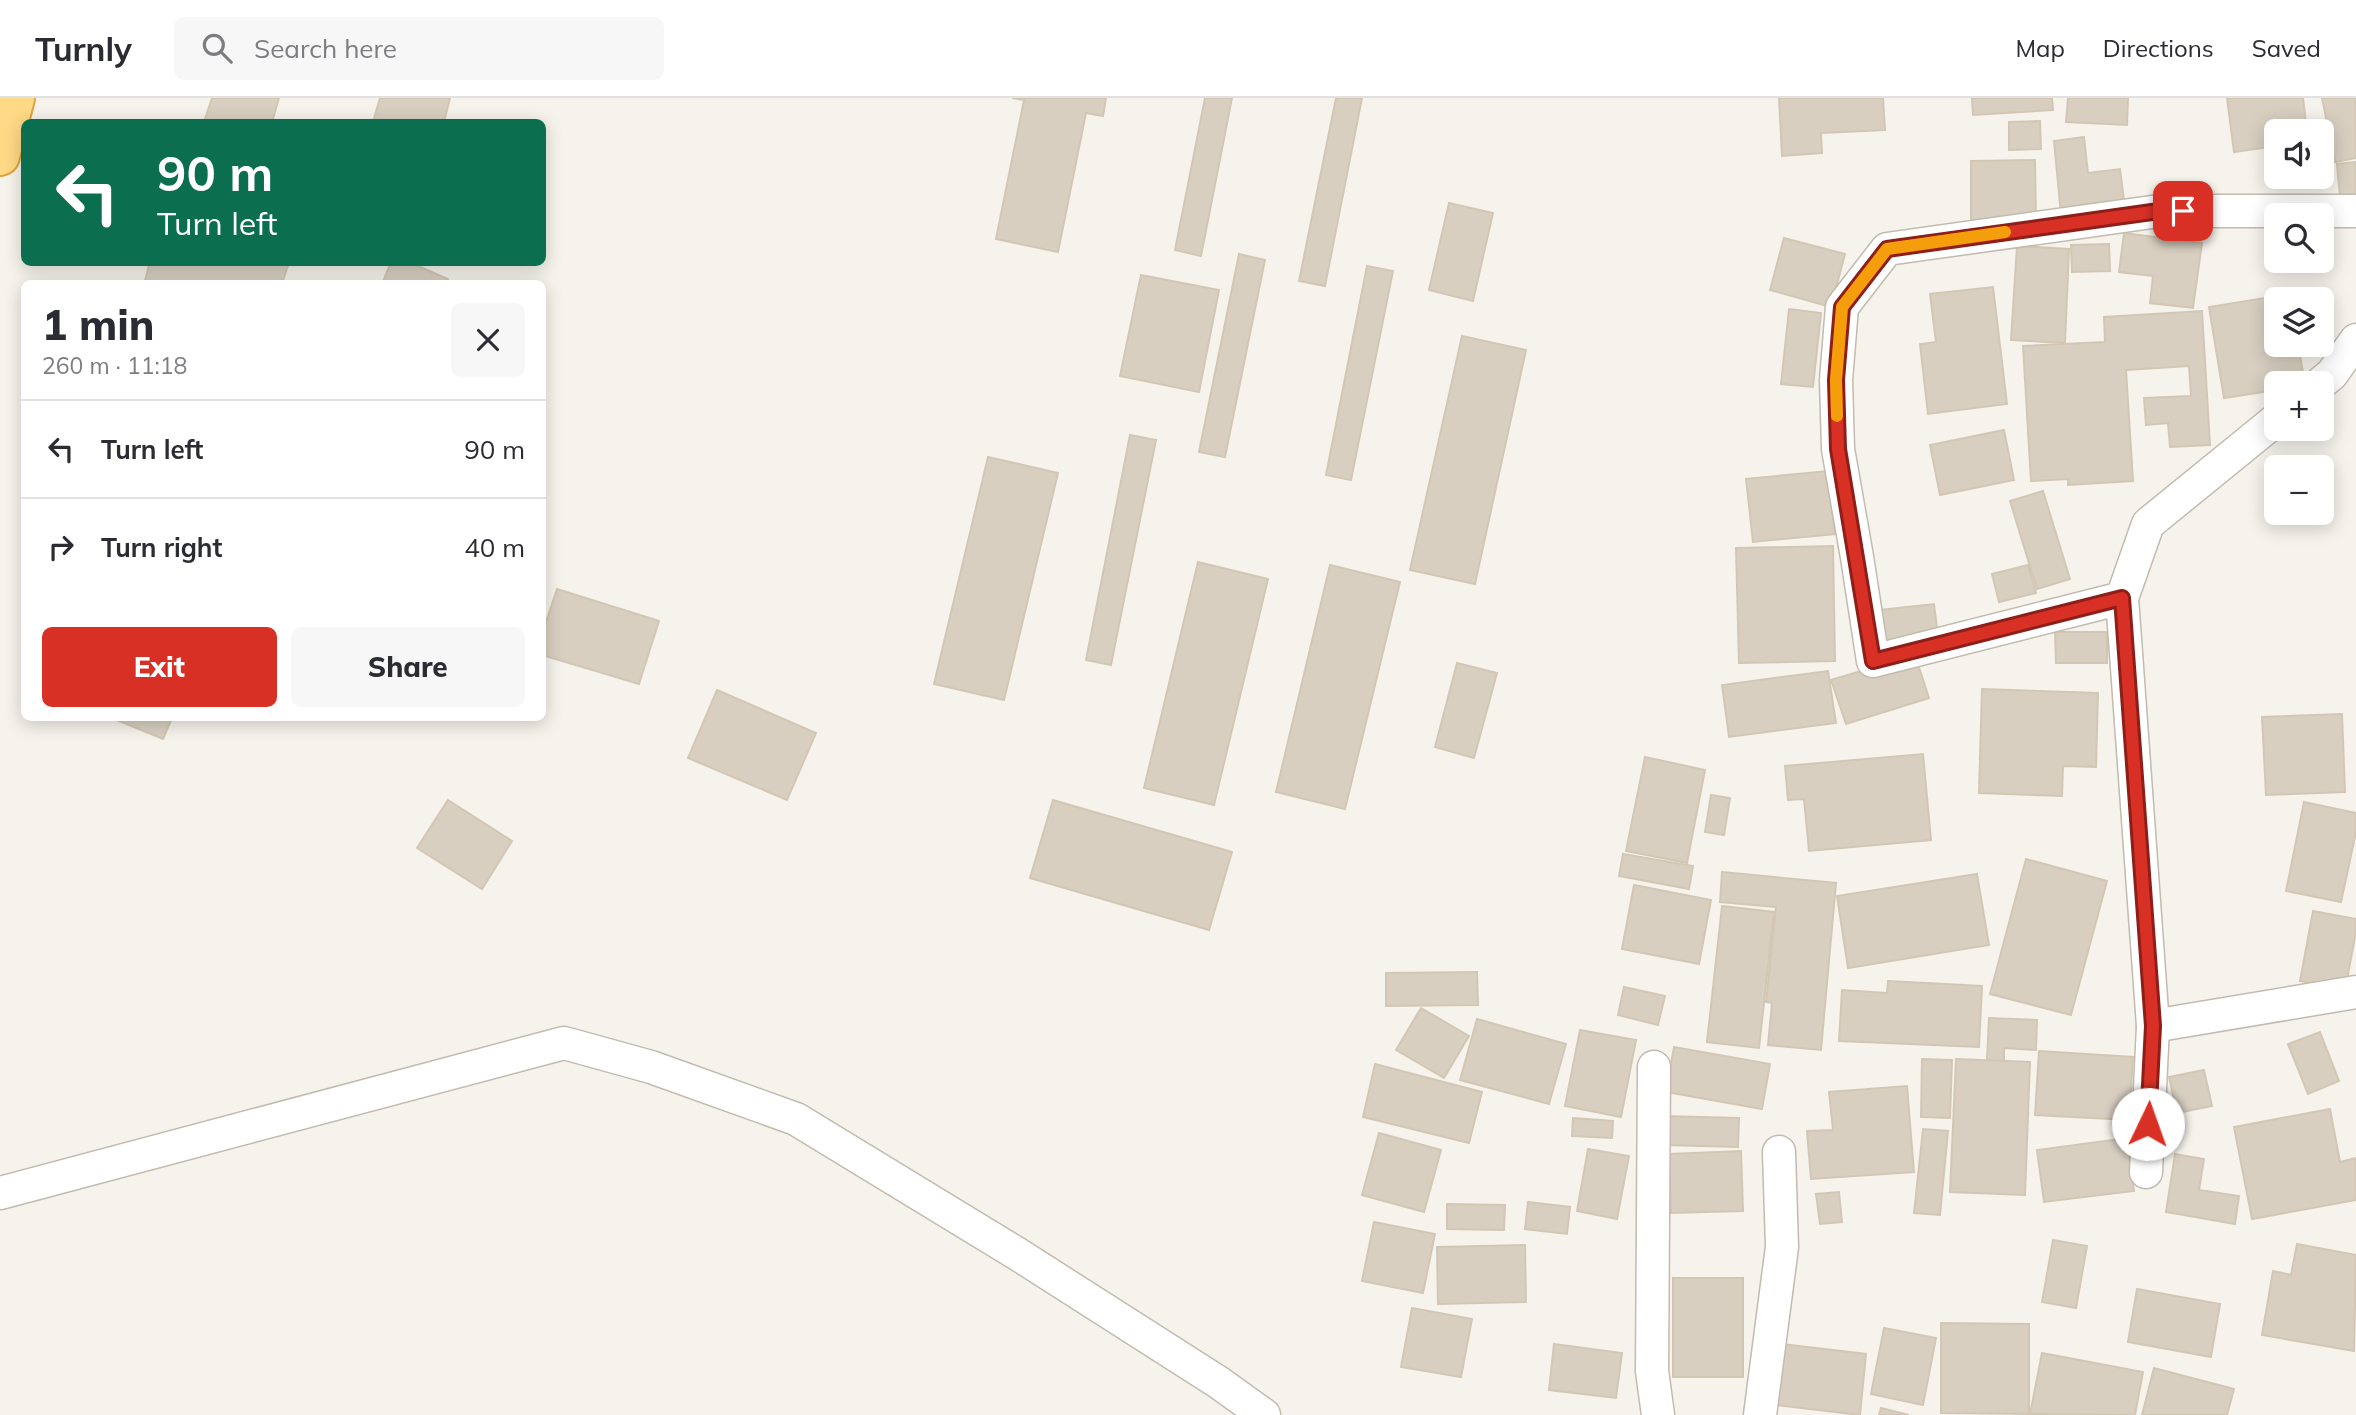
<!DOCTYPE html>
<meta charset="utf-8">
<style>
:root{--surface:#fff;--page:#f7f7f7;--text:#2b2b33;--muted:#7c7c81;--line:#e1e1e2;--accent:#d93025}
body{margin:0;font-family:Mulish,sans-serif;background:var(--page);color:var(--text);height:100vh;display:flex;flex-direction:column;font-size:26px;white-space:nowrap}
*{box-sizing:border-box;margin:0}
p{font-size:23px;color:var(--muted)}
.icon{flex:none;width:38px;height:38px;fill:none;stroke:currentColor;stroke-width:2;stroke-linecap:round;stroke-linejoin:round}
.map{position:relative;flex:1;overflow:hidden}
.drawer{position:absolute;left:21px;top:182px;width:525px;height:441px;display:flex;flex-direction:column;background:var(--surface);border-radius:10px;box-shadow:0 4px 18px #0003}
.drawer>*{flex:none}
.banner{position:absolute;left:21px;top:21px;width:525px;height:147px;border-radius:10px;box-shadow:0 4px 18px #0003;background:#0b6e4f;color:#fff;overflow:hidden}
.controls{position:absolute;left:2264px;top:21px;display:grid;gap:14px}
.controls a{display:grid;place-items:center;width:70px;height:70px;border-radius:10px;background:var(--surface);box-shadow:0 4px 18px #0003;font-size:35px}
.pin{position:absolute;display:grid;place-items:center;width:60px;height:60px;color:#fff;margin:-30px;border-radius:14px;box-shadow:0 4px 10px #0006}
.me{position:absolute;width:77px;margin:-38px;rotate:3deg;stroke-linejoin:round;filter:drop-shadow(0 0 5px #0008)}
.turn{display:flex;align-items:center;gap:24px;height:147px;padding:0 21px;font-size:32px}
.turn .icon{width:91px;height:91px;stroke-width:2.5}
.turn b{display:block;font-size:49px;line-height:60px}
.round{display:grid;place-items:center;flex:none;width:74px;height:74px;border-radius:10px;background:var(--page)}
.summary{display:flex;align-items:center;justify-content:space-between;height:119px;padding:0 21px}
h1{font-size:42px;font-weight:800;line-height:52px}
.cta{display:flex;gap:14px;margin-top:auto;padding:14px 21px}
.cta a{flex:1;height:80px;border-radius:10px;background:var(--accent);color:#fff;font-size:28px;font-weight:800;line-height:80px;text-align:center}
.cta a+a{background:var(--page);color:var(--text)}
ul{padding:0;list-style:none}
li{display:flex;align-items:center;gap:21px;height:98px;padding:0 21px;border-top:2px solid var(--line)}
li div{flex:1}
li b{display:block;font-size:26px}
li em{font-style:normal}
header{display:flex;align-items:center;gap:42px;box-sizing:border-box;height:98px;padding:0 35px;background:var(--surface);border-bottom:2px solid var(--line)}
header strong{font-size:33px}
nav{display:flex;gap:38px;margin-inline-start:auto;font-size:24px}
.search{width:490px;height:63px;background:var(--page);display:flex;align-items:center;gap:18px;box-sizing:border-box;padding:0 24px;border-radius:10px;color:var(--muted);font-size:26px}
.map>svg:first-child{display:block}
.building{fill:#d8cfc1;stroke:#d3c7b4;stroke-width:2}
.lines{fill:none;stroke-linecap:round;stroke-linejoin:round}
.minor-casing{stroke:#c2bbae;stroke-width:35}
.trunk-casing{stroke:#e0a43c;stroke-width:42}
.minor{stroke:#fff;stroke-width:32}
.trunk{stroke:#ffd985;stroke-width:38}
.route-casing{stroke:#8d1f18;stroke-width:18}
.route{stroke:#d93025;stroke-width:12}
.slow{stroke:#f59e0b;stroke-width:12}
</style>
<header>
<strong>Turnly</strong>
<div class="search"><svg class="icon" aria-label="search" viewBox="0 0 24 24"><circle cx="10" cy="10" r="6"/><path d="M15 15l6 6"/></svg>Search here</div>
<nav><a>Map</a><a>Directions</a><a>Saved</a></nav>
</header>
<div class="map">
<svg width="2356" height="1317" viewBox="0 0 2356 1317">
<rect width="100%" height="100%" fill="#f6f3ec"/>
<g class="building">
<path d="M212,0H279L272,24H204Z"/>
<path d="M380,0H450L444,24H373Z"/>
<path d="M1012,0H1106L1103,18L1086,15L1058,154L996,141L1024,2Z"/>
<path d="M1205,0H1232L1201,158L1175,152Z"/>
<path d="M1336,0H1362L1325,188L1299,183Z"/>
<path d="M1779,0H1883L1885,32L1821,35L1822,55L1782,58Z"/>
<path d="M1972,0H2052L2053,12L1973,17Z"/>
<path d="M2068,0H2128L2127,27L2066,24Z"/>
<path d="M2227,0H2303L2307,33H2277V48L2234,54Z"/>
<path d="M2322,0H2356V60L2335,64Z"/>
<path d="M2040,23L2041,51L2009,52V24Z"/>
<path d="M2084,39L2088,75L2120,71L2125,110L2061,117L2054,43Z"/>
<path d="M2035,62L2036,123L1971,124V63Z"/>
<path d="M2356,64V99L2340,100L2337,66Z"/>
<path d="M1449,105L1493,115L1473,203L1429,192Z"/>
<path d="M2124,135L2202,145L2193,210L2150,205L2153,178L2119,174Z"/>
<path d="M1784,140L1845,156L1831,209L1770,192Z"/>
<path d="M2109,146L2110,173L2072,174L2071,147Z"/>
<path d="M2017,148L2069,151L2065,245L2011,242Z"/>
<path d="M1239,156L1265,162L1225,359L1199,354Z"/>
<path d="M150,164H289L282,186H144Z"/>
<path d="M391,164H409L448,181L446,186H382Z"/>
<path d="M1367,168L1393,173L1351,382L1326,377Z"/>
<path d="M1141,177L1219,192L1199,294L1120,278Z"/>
<path d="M1993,189L2007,306L1928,316L1920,246L1936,244L1930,196Z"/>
<path d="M2290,196L2291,201H2277V247H2298L2305,285H2277V292L2224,300L2209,209Z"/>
<path d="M1789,211L1821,215L1813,289L1781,286Z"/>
<path d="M2202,213L2210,347L2170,349L2168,325L2146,327L2144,300L2191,298L2189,268L2126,272L2133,383L2068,387V381L2031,383L2023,248L2105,244L2104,219Z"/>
<path d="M1462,238L1526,252L1475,486L1410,472Z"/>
<path d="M2004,332L2014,382L1940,397L1930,347Z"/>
<path d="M1130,337L1156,342L1111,567L1086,562Z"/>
<path d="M988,359L1058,375L1004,602L934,586Z"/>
<path d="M1828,373L1835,436L1753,444L1746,381Z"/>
<path d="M2043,393L2070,481L2037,491L2010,403Z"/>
<path d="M1833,448L1835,563L1739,565L1736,450Z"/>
<path d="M1198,464L1268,481L1214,707L1144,690Z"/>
<path d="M1330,467L1400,484L1345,711L1276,694Z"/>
<path d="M2028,467L2036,495L1999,504L1992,476Z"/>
<path d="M557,491L659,523L639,586L542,557V536Z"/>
<path d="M1934,506L1938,538L1884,544L1880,512Z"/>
<path d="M2055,534H2107V565H2056Z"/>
<path d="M1915,557L1929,600L1846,626L1831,582Z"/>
<path d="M1457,565L1497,575L1474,660L1435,649Z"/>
<path d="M1828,573L1836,625L1729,639L1722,587Z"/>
<path d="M1982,591L2098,595L2096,669L2063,668L2062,698L1979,695Z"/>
<path d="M717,592L816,635L787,702L688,660Z"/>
<path d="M2342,616L2345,694L2266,697L2262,619Z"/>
<path d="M112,620H172L163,641Z"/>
<path d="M1923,656L1931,742L1809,753L1804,701L1788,702L1785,668Z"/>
<path d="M1645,659L1705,672L1687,765L1626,753Z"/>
<path d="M1711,697L1730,700L1724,737L1705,734Z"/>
<path d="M448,702L512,743L482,791L417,750Z"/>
<path d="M1053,702L1232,754L1209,832L1030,780Z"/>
<path d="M2304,704L2356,715V734L2341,804L2286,793Z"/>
<path d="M1623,756L1693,768L1689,791L1619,778Z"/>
<path d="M2026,761L2107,783L2071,917L1990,896Z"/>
<path d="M1722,774L1836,785L1821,952L1768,947L1772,905L1766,904L1776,809L1720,804Z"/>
<path d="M1977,776L1989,847L1848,870L1837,798Z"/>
<path d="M1634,787L1711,802L1699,866L1622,851Z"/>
<path d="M1722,808L1774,814L1759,950L1707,944Z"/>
<path d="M2313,813L2356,821V834L2345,892L2300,883Z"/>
<path d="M1477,874L1478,907L1386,908V875Z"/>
<path d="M1888,883L1982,888L1979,949L1839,943L1842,892L1887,895Z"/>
<path d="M1624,889L1665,898L1658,927L1618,917Z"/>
<path d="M1421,910L1469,938L1444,980L1396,952Z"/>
<path d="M1989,920L2037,922L2036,952L2004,950V963L1987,962Z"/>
<path d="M1477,921L1566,946L1549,1006L1460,982Z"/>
<path d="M1580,932L1636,942L1621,1019L1565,1008Z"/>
<path d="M2320,934L2339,983L2308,996L2288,946Z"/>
<path d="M1674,949L1770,966L1762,1011L1666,994Z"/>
<path d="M2039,953L2133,959L2129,1022L2035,1017Z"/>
<path d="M1922,961L1952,962L1950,1020L1921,1019Z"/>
<path d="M1956,961L2030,964L2025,1097L1950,1094Z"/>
<path d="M1375,966L1482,994L1469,1045L1363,1019Z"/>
<path d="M2204,972L2212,1008L2177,1015L2169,979Z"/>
<path d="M1907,988L1914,1074L1811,1081L1807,1033L1833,1032L1829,994Z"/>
<path d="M2330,1011L2340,1064L2356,1060V1102L2252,1121L2234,1029Z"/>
<path d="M1663,1018L1739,1020L1738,1049L1663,1047Z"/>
<path d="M1573,1020L1613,1023L1612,1040L1572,1038Z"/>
<path d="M1923,1031L1948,1033L1940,1117L1914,1115Z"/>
<path d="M1379,1035L1441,1052L1424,1114L1362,1097Z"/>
<path d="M2127,1040L2134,1093L2044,1104L2037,1052Z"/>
<path d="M1588,1051L1629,1058L1617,1121L1577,1113Z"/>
<path d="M1741,1053L1743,1113L1671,1115L1669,1056Z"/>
<path d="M2175,1056L2204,1061L2199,1092L2239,1098L2235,1126L2166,1114Z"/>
<path d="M1839,1094L1842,1124L1820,1126L1816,1096Z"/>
<path d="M1528,1104L1570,1109L1567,1136L1525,1131Z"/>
<path d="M1447,1106L1505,1107L1504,1132L1447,1131Z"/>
<path d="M1374,1124L1435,1136L1423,1195L1362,1183Z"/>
<path d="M2053,1142L2087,1148L2076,1210L2042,1204Z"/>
<path d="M2297,1146L2356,1157L2354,1253L2262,1237L2273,1173L2291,1177Z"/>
<path d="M1525,1147L1526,1204L1438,1206L1437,1149Z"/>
<rect x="1673" y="1180" width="70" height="99"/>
<path d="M2137,1191L2220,1206L2211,1259L2128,1244Z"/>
<path d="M1412,1210L1472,1221L1461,1279L1401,1269Z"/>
<path d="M1941,1225L2029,1226V1316L1941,1315Z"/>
<path d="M1884,1230L1936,1240L1923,1307L1871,1296Z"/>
<path d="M1554,1246L1622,1255L1616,1300L1549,1292Z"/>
<path d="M1782,1246L1866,1256L1860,1317L1775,1307Z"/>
<path d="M2042,1255L2143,1274L2135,1317L2030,1316Z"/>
<path d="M2154,1270L2234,1291L2227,1317H2142Z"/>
<path d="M1881,1310L1909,1317H1879Z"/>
</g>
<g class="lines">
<defs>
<g id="minor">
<path d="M2321,285L2332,276L2356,242"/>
<path d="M2277,321L2148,426L2122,500L1873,563L1857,459L1838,351L1836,282L1842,209L1887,151L2159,113H2356"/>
<path d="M2122,500L2153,928L2146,1074"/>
<path d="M2153,928L2356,894"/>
<path d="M1654,969L1652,1273L1658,1317"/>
<path d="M0,1095L564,945L651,969L796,1021L1016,1155L1218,1284L1264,1317"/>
<path d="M1760,1317L1782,1149L1779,1054"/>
</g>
<path id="trunk" d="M0,58L15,0"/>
</defs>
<use href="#minor" class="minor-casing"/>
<use href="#trunk" class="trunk-casing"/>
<use href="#minor" class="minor"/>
<use href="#trunk" class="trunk"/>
</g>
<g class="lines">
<defs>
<path id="route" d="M2148,1026L2153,928L2122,500L1873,563L1838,351L1836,282L1842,209L1887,151L2159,113H2183"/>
</defs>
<use href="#route" class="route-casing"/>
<use href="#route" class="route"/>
<path class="slow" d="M1837,318L1836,282L1842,209L1887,151L2005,134"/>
</g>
</svg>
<div class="controls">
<a><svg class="icon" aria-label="sound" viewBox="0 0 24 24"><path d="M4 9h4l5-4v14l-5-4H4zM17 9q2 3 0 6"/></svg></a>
<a><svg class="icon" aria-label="search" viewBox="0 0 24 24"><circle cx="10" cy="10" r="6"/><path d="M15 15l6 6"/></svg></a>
<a><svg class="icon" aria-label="layers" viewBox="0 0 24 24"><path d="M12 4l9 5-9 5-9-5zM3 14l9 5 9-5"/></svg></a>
<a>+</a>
<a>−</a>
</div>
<div class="pin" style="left:2183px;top:113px;background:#d93025"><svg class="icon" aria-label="arrive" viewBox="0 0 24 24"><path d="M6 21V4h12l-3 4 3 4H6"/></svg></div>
<svg class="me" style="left:2148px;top:1026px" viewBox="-20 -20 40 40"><circle r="19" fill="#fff"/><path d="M0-13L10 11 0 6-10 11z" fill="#d93025"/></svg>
<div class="banner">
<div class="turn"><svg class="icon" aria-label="left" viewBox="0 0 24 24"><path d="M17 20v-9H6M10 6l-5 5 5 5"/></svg><div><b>90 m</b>Turn left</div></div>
</div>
<section class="drawer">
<div class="summary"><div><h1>1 min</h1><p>260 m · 11:18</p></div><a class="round"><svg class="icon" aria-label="close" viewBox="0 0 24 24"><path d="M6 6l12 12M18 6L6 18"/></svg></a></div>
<ul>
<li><svg class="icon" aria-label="left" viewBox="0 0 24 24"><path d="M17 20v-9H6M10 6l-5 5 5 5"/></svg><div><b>Turn left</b></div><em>90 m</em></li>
<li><svg class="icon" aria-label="right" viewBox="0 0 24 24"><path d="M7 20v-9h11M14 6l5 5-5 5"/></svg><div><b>Turn right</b></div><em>40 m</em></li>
</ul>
<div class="cta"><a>Exit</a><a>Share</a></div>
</section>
</div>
